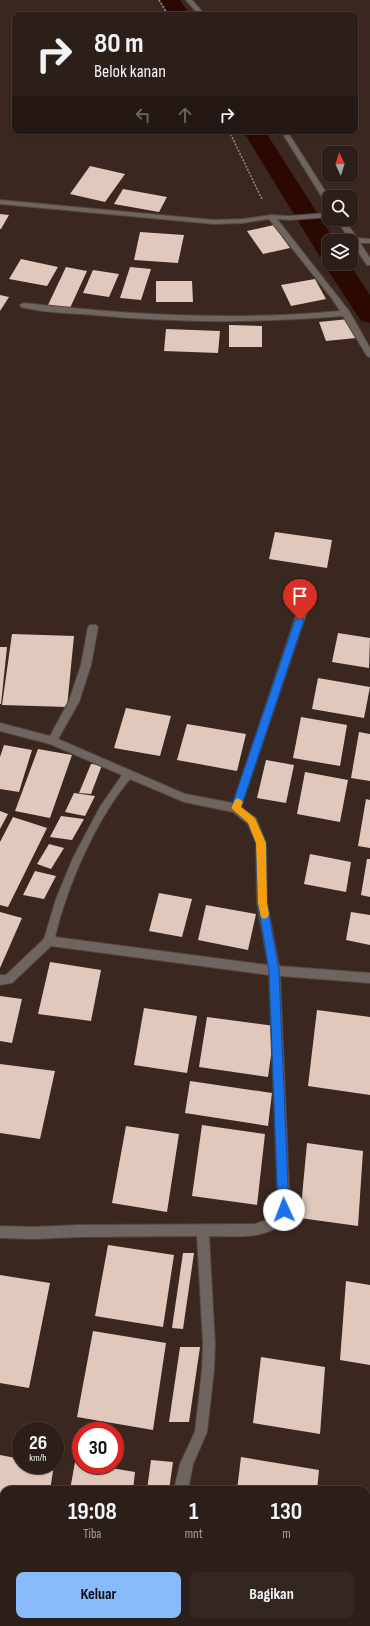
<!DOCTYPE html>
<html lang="id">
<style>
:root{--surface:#2c1e18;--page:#342721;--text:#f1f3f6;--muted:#a6a2a2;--line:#483c37;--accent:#88bafc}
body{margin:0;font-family:"Sofia Sans Condensed",sans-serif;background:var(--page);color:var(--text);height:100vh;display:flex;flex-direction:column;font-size:15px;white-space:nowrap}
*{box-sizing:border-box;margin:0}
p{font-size:13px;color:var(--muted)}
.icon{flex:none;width:22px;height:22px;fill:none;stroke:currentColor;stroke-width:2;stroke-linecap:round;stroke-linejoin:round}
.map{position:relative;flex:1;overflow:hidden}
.side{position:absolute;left:0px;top:1486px;width:370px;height:140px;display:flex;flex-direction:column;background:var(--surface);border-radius:12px 12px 0 0;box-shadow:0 1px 3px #0004,0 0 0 1px var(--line)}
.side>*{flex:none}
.top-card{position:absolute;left:12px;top:12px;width:346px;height:122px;border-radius:8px;box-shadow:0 1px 3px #0004,0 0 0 1px var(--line);background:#2c1e18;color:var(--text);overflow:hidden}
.needle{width:26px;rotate:356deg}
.tools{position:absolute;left:322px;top:146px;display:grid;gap:8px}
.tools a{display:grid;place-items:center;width:36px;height:36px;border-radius:8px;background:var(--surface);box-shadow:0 1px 3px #0004,0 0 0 1px var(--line);font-size:20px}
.speed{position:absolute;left:12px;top:1422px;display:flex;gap:8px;font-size:20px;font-weight:700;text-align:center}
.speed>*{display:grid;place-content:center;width:52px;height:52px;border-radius:50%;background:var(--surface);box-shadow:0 1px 3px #0004,0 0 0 1px var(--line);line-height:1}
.speed small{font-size:10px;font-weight:400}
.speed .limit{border:6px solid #d22;background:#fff;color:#111}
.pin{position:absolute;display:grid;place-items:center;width:34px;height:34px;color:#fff;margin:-41px -17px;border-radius:50% 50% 50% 0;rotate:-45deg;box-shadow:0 0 4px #0007}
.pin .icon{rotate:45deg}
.me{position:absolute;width:44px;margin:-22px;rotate:358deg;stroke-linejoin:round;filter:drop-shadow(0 0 3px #0008)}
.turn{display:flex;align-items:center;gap:14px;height:84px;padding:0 16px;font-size:18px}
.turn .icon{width:52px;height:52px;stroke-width:2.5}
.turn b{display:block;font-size:28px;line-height:34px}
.lanes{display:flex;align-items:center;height:38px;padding:0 16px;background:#0003;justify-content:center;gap:20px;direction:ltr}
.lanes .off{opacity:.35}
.eta{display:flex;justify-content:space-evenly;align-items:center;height:68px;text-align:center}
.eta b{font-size:24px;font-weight:700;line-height:28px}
.primary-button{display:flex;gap:8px;margin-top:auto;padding:8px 16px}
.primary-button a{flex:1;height:46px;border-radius:8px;background:var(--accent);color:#111;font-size:16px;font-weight:700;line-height:46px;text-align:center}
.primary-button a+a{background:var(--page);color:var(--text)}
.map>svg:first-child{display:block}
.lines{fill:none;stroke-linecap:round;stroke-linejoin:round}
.canal{fill:#2c0900;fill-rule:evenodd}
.building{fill:#e0c8bd}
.street-casing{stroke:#55443c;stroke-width:2}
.path{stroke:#988982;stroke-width:1.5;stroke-dasharray:2 1.5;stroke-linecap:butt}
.street{fill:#6e6460;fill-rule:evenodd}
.route{fill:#1a73e8;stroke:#114b97}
.slow{fill:#f59e0b}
</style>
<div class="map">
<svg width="370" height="1626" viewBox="0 0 370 1626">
<rect width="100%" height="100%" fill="#3a2820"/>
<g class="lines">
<g class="canal">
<path d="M160,0H180L190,15H170Z"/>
<path d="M243,131H265L335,241H329V263H349L370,295V323L361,321L323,263L326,259L320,257L317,252Z"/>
</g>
</g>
<g class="building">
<path d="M90,166L125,174L105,202L70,194Z"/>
<path d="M123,189L167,197L159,212L114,204Z"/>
<path d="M0,214L9,215L1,229H0Z"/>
<path d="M274,225L290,248L263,254L247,231Z"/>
<path d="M140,232L184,235L178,263L134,260Z"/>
<path d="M21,259L58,267L47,286L9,279Z"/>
<path d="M66,267L87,271L70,308L48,305Z"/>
<path d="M130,267L151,269L141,300L120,298Z"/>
<path d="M93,270L119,274L109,297L83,293Z"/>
<path d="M315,279L326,299L291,306L281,285Z"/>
<path d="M156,281H192L193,302H156Z"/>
<path d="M0,295L9,297L0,311Z"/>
<path d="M349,319L356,338L326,341L319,322Z"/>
<path d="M229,325L262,326V347H229Z"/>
<path d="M166,329L220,331L218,353L164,351Z"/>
<path d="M275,532L332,540L327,568L269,559Z"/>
<path d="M338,633L370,638L369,668L332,662Z"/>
<path d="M12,634L74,636L67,707L2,705Z"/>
<path d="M0,647H7L1,704H0Z"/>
<path d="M318,678L370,687L364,718L312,709Z"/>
<path d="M126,708L171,716L160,756L114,748Z"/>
<path d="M301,717L347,725L340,766L293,758Z"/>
<path d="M187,724L246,734L237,771L177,760Z"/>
<path d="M359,732L370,734V781L351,778Z"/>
<path d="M4,745L32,750L19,792L0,789V757Z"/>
<path d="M38,749L72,755L50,818L15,811Z"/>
<path d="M266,760L294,765L286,803L257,798Z"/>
<path d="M91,764L102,765L91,794L79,793Z"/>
<path d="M305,772L348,780L340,822L297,814Z"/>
<path d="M74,793L95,796L85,816L65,812Z"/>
<path d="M366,799L370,800V848L358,846Z"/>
<path d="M0,811L8,814L0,829Z"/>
<path d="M61,816L84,819L72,840L50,837Z"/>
<path d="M13,817L47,828L8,907L0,905V842Z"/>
<path d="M49,844L64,848L51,869L37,864Z"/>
<path d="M310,854L351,862L346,892L304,884Z"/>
<path d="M367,859H370V897L361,895Z"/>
<path d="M35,871L56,876L44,899L23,895Z"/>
<path d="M159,893L192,899L182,937L149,931Z"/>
<path d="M206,905L256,914L248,950L198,940Z"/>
<path d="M0,912L22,918L0,968Z"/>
<path d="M351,912L370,915V945L346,940Z"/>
<path d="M50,962L101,970L91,1021L38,1014Z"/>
<path d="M0,996L22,999L12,1043L0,1041Z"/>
<path d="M144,1008L197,1016L187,1073L134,1065Z"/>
<path d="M317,1010L370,1017V1095L308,1086Z"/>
<path d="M207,1017L275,1026L268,1077L199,1067Z"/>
<path d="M0,1064L55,1071L40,1139L0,1133Z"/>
<path d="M190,1081L272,1093L268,1126L185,1113Z"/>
<path d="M202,1125L265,1134L257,1205L192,1196Z"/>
<path d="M126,1126L179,1134L167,1212L112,1203Z"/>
<path d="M307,1143L363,1151L358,1226L300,1218Z"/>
<path d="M108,1245L174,1255L163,1327L95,1316Z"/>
<path d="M183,1253H194L183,1329L172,1328Z"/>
<path d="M0,1275L50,1283L29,1388L0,1383Z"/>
<path d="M346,1281L370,1285V1365L340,1360Z"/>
<path d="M93,1331L166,1343L153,1430L77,1417Z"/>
<path d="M180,1347H200L189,1422H169Z"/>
<path d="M261,1357L325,1367L320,1434L253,1423Z"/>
<path d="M0,1455L21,1459V1465H54L50,1490H4V1552L0,1551Z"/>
<path d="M241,1457L319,1470L317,1490H237Z"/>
<path d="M151,1460L173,1462L169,1490H147Z"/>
<path d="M75,1462L81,1463V1465H93L135,1472L133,1490H70Z"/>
</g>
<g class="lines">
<defs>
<g id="street">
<path d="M186,0H192L205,15H199Z"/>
<path d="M281,131H287L329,197V204L325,202Z"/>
<path d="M0,200L214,220L243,219L271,215L289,216L329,213V217L289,220L277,219L349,311L370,348V357L367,356L343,316C260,323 177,323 94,315C70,313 44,313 21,307L20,305L24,303C129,315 234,321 340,311L333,300L269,219L243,223L214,224L0,204Z"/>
<path d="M336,219H344L357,238L370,239V243H360L370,258V265H367Z"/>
<path d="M304,603L309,606L241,807L256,818L266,843L267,903L279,966L370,973V983L280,976L290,1211C277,1242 236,1236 209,1236L215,1344L214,1370L207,1432L193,1464L188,1490H174L180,1464L195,1432L202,1370L203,1344L197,1236L79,1237L33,1239L0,1238V1226L33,1227L79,1225L255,1224L269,1219L278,1209L269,975L51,946L12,983L0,985V975H6L44,939L56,899L73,858L100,807L122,775L50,744L0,731V723L50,736L69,701L81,665L88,627L90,625H96L98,627L91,665L79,702L58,739L185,794L233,803L299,606ZM130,779L184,802L233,812L248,824L256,843L257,903L268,965L55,937C67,886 96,819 130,779Z"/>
<path d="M366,1574L370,1575V1589L366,1588Z"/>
<path d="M4,1594V1619L1,1620L0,1596Z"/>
</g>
</defs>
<use href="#street" class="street-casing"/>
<g class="path">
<path d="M159,0L168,15"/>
<path d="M229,131L262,199"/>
</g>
<use href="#street" class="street"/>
</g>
<path class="route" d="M300,617L304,620L241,807L255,818L266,843L267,903L279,971L289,1210L287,1214L284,1216L280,1214L278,1210L269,971L258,903L256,843L248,823L231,808L295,620Z"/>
<path class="slow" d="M238,798L241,800L243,802L241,807L255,818L266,843L267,903L269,914L268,917L264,919L261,917L258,903L256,843L248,823L231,808L235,800Z"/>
</svg>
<div class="tools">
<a><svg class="needle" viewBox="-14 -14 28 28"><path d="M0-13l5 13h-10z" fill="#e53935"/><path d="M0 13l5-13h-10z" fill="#a6a2a2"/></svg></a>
<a><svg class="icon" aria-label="search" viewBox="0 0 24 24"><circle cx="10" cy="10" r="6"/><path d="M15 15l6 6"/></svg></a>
<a><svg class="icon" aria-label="layers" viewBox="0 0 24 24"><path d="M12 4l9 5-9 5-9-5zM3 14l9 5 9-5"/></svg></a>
</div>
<div class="speed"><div>26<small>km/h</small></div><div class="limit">30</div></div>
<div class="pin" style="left:300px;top:620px;background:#d93025"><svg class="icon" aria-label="arrive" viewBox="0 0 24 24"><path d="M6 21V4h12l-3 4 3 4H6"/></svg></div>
<svg class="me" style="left:284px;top:1210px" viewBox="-20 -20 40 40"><circle r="19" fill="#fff"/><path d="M0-13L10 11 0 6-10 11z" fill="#1a73e8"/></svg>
<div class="top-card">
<div class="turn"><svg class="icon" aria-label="right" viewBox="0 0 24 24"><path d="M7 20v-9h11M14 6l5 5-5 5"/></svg><div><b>80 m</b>Belok kanan</div></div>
<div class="lanes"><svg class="icon off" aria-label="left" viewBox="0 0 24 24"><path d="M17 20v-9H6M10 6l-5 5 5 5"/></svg><svg class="icon off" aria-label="ahead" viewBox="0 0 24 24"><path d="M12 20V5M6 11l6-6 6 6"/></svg><svg class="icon" aria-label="right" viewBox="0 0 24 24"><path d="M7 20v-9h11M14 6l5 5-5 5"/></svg></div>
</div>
<section class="side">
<div class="eta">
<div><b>19:08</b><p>Tiba</p></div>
<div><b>1</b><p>mnt</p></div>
<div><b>130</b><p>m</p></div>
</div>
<div class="primary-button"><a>Keluar</a><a>Bagikan</a></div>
</section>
</div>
